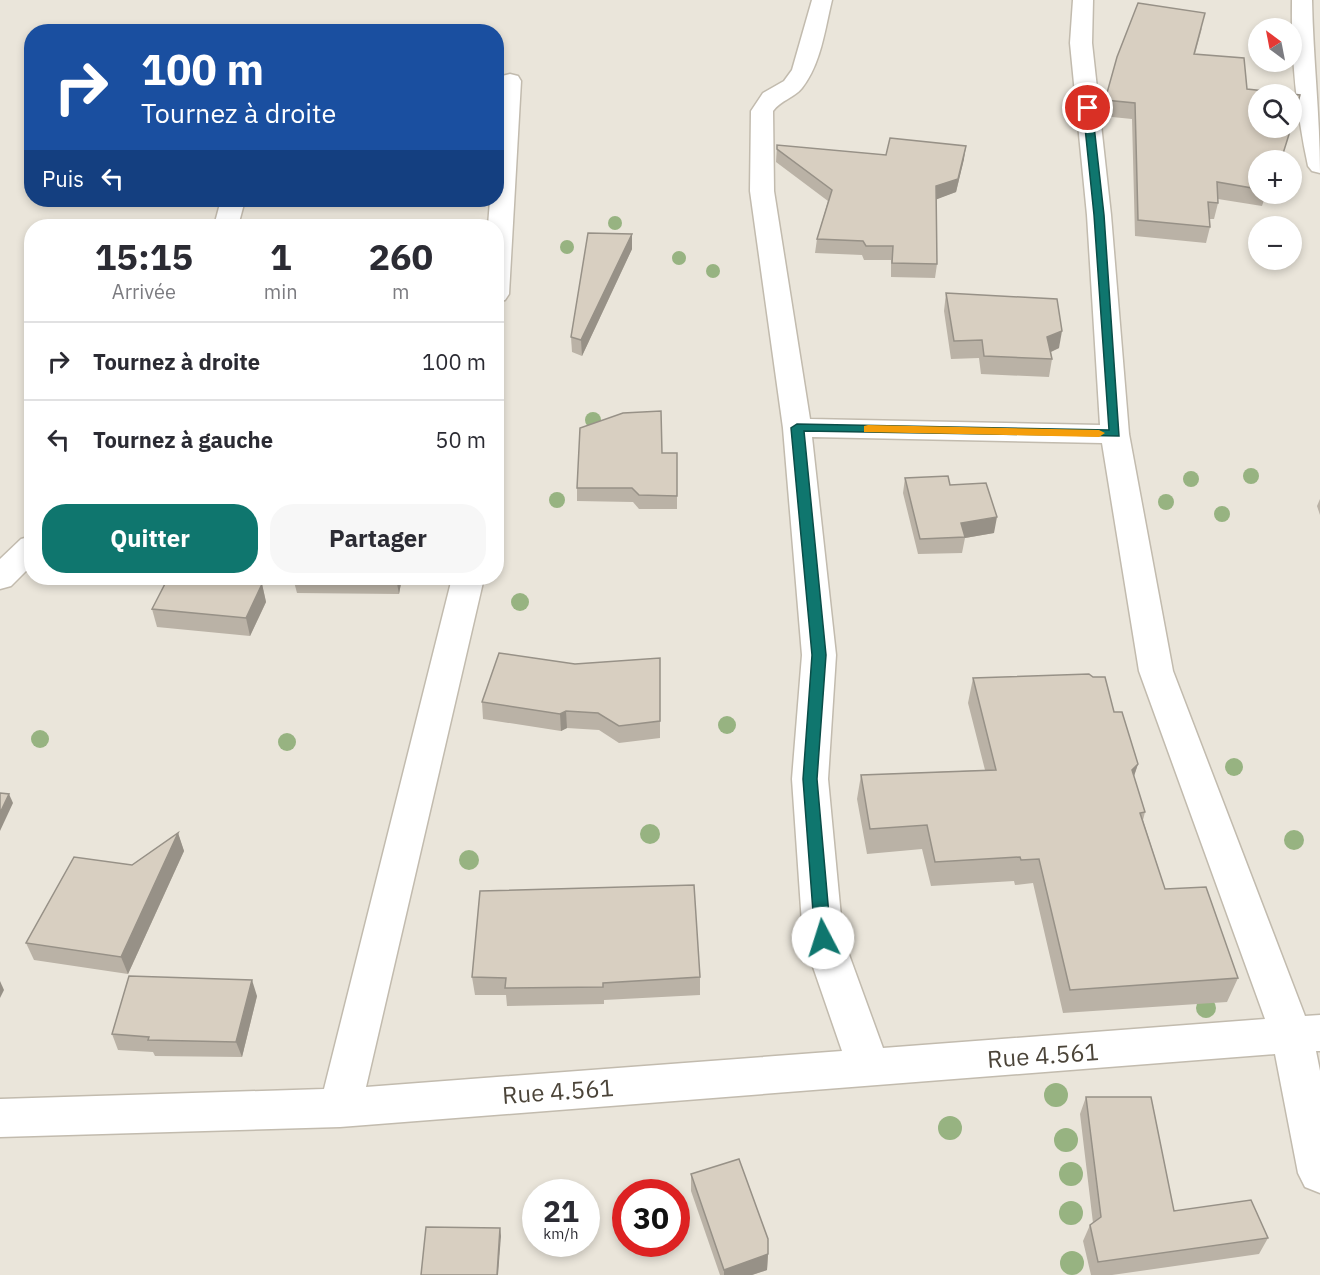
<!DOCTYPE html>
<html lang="fr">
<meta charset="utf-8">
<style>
:root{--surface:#fff;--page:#f7f7f7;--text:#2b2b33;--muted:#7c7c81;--line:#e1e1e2;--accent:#0f766e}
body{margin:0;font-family:"IBM Plex Sans",sans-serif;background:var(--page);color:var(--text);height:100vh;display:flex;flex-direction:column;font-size:22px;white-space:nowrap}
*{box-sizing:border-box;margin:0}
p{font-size:20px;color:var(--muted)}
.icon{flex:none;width:33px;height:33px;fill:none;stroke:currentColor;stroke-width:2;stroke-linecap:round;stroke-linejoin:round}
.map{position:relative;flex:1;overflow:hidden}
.side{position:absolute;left:24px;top:219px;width:480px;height:366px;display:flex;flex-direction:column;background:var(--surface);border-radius:24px;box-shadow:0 3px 9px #0003}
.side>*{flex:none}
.top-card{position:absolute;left:24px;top:24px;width:480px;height:183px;border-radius:24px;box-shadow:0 3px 9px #0003;background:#1a4fa0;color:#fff;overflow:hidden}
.needle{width:39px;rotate:328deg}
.buttons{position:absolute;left:1248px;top:18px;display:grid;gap:12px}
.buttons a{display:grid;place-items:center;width:54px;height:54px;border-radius:50%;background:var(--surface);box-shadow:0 3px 9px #0003;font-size:30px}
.speed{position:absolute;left:522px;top:1179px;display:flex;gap:12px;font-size:30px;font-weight:700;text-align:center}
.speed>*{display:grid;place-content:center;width:78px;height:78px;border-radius:50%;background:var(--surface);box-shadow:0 3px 9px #0003;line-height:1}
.speed small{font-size:15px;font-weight:400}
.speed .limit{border:9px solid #d22;background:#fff;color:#111}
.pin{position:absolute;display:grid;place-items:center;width:51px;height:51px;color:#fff;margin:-26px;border:3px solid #fff;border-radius:50%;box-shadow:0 2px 6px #0007}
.me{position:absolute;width:66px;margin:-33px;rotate:355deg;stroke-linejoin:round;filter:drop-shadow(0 0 4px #0008)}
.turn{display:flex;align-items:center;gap:21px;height:126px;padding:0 18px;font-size:27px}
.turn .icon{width:78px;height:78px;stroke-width:2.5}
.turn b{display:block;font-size:42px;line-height:51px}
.then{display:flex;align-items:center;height:57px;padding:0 18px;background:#0003;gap:12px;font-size:22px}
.eta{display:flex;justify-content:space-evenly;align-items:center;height:102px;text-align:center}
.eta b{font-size:36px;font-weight:700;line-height:42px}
.cta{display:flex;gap:12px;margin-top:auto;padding:12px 18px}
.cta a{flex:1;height:69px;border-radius:24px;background:var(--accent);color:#fff;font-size:24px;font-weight:700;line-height:69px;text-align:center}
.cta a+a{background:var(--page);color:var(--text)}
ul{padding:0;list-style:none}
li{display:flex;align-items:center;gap:18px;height:78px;padding:0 18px;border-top:2px solid var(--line)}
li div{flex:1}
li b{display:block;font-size:22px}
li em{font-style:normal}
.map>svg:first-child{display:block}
.residential{fill:#eae5da;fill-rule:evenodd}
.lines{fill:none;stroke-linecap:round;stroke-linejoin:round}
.street-casing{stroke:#c2bbae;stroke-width:3}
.street{fill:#fff;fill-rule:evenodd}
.tree{fill:#97b381}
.wall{fill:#bab2a6}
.shaded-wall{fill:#979187}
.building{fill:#d8cfc1;stroke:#979187;stroke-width:1.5}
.route{fill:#0f766e;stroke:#0a4d48;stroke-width:1.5}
.slow{fill:#f59e0b}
.labels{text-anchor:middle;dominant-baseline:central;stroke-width:6;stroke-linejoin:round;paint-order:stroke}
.near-street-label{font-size:24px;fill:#4b4439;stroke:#fff}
</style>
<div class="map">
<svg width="1320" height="1275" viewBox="0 0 1320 1275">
<rect width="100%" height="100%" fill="#f6f3ec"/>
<path class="residential" d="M0,0H1320V1275H0ZM1258,28H1292V62H1258ZM32,32H496V200H32ZM1258,94H1292V128H1258ZM1258,160H1292V194H1258ZM32,226H496V578H32ZM1258,226H1292V260H1258ZM536,1192H586V1244H536ZM626,1192H676V1244H626Z"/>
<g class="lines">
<defs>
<g id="street">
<path d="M812,0H832C825,29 821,64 802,88C794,98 781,100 773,111L774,191L810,419L1100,425L1087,215L1070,43L1073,0H1093L1092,43L1111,215L1129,434L1173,671L1305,1016L1320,1015V1051H1316L1320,1071V1193L1305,1187L1298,1173L1275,1054L340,1127L0,1137V1099L324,1089L452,578H484L366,1087L842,1051L803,938L792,779L802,655L783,428L750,191L751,111L763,93L784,81L792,70ZM812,437L1102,443L1139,671L1265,1019L883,1048L843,938L828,779L836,655Z"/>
<path d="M1292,0H1312C1313,58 1320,115 1320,173L1312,171L1308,166C1296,110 1291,57 1292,0Z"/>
<path d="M510,74L518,76L521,81L509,294L505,300L496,302V226H488L490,200H496L499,81L502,76Z"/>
<path d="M221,200H245L238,226H214Z"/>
<path d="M32,536V565L11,586L0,589V559L21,539Z"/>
</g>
</defs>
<use href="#street" class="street-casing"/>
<use href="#street" class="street"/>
</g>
<g class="tree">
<circle cx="615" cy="223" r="7"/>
<circle cx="567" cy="247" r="7"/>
<circle cx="679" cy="258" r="7"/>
<circle cx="713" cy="271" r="7"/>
<circle cx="593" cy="420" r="8"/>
<circle cx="1251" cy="476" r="8"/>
<circle cx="1191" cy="479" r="8"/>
<circle cx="557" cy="500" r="8"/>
<circle cx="1166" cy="502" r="8"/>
<circle cx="1222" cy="514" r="8"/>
<circle cx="520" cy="602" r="9"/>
<circle cx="727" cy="725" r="9"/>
<circle cx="40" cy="739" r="9"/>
<circle cx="287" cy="742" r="9"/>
<circle cx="1234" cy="767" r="9"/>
<circle cx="650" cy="834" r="10"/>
<circle cx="1294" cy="840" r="10"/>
<circle cx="469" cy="860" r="10"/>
<circle cx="1206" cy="1008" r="10"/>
<circle cx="1056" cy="1095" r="12"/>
<circle cx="950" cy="1128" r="12"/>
<circle cx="1066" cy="1140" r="12"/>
<circle cx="1071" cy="1174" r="12"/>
<circle cx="1071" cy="1213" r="12"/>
<circle cx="1072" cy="1263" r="12"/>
</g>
<g class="wall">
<path d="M1202,28L1195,54L1247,89L1258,160V194H1266L1262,206L1218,199V203L1214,219H1209L1210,227L1206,243L1135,236L1132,119L1102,116L1105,100Z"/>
<path d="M777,145L886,155L964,159L956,192L936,199L937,264L935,278L891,277V260H864L862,255L815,253L817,239L828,201L776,162Z"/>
<path d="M632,234V249L582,356L572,352L571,337Z"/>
<path d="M946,293L1059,348L1051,352L1052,359L1049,377L981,374L979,358L951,359L944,311Z"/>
<path d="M662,453H677V509H639L633,502L577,501V488Z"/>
<path d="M905,478L950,485L994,533L965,538L962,553L918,554L903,493Z"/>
<path d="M1320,499V515L1317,506Z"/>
<path d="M293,578H402L399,594L297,593Z"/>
<path d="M262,584L266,602L250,636L157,627L152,609Z"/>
<path d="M660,658V738L619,743L599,730L567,728L561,731L483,719L482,702L575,664Z"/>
<path d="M973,678L1114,712L1138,764L1134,776L1145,812L1143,820L1165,889L1238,978L1227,1002L1063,1013L1033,883L1015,885L1014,881L931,886L922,849L867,854L857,799L861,775L985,770L968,703Z"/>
<path d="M178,833L184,851L128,974L34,960L26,943L132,865Z"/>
<path d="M472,977H700V995L604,1000V1004L507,1006L506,995H475Z"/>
<path d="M257,996L242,1057L155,1056L153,1052L118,1050L112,1034Z"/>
<path d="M1086,1097L1174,1211L1268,1238L1259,1254L1112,1275H1091L1083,1241L1090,1225L1093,1223L1080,1114Z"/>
<path d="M691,1174L768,1254L767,1270L752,1275H720L691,1191Z"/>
</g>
<g class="shaded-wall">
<path d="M966,146L964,159L956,192L935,200L936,186Z"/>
<path d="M632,234V249L582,356L581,340Z"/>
<path d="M1062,331L1059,348L1044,355L1047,337Z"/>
<path d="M997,517L994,533L965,538L961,523Z"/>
<path d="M396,578H402L399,594Z"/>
<path d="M262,584L266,602L250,636L246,618Z"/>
<path d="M566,711L567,728L561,731L560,714Z"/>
<path d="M1138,764L1130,788L1132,770Z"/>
<path d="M9,794L13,803L0,831V813Z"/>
<path d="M178,833L184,851L128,974L121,957Z"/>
<path d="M252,980L257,996L242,1057L236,1042Z"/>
<path d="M0,981L4,990L0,998Z"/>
<path d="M500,1228L501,1236L498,1275H497Z"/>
<path d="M768,1254L767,1270L752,1275H724V1270Z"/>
</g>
<g class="building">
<path d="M1138,3L1205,13L1194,54L1244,58L1247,89L1300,95L1292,125V94H1258V128H1291L1281,160H1258V189L1217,182L1218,203L1208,202L1210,227L1138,220L1135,103L1105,100L1117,57Z"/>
<path d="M890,138L966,146L958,179L936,186L937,264L892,263L893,246H866L863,241L817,239L832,190L777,149V145L886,155Z"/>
<path d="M588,233L632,234L581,340L571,337Z"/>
<path d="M946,293L1057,299L1062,331L1047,337L1052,359L984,356L982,340L954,341Z"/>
<path d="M661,411L662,453H677V496L639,495L632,488H577L580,428L623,413Z"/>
<path d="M948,476L950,485L986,483L997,517L961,523L965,537L920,539L905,478Z"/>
<path d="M168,578H206L262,584L246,618L152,609Z"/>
<path d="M499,653L575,664L660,658V721L619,726L598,713L566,711L560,714L482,702Z"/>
<path d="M1089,674L1093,677H1105L1114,712H1122L1138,764L1132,770L1145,812L1140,813L1165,889L1206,887L1238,978L1070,990L1039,859L1021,860L1020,857L935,862L927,825L870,829L861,775L996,770L973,678Z"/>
<path d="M0,793L9,794L0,813Z"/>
<path d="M178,833L121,957L26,943L74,857L132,865Z"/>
<path d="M694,885L700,977L603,983V987L505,988L506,978L472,977L480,891Z"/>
<path d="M129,976L252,980L236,1042L148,1040L149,1037L112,1034Z"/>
<path d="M1086,1097H1151L1174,1211L1251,1200L1268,1238L1098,1262L1090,1225L1101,1217Z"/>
<path d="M739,1159L768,1239V1254L724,1270L691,1174Z"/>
<path d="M426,1227L500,1228L497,1275H421Z"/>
</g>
<path class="route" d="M1088,105L1092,108L1104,215L1119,436L804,431L826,655L817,779L831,938L829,943H817L815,938L803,779L812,655L791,428L797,424L1109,430L1094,215L1083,108Z"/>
<path class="slow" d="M868,425L1099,430L1105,433L1099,437L864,432V426Z"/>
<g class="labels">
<g class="near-street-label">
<text transform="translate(1043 1055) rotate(-4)">Rue 4.561</text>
<text transform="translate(558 1091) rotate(-4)">Rue 4.561</text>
</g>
</g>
</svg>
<div class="buttons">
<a><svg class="needle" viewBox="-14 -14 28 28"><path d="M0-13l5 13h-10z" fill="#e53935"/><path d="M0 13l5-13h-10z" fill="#7c7c81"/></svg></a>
<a><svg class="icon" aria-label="search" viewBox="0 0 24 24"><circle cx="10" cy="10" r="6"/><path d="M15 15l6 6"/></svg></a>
<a>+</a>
<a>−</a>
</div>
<div class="speed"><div>21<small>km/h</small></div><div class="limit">30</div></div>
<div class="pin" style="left:1088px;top:108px;background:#d93025"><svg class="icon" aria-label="arrive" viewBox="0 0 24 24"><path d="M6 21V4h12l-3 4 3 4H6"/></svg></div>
<svg class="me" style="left:823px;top:938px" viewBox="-20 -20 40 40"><circle r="19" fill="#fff"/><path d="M0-13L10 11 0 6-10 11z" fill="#0f766e"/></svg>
<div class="top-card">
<div class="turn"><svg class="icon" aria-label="right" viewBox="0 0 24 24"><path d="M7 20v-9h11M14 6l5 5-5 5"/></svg><div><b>100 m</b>Tournez à droite</div></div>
<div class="then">Puis<svg class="icon" aria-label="left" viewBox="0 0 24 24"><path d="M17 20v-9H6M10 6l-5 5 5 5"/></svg></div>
</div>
<section class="side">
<div class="eta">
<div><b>15:15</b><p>Arrivée</p></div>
<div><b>1</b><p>min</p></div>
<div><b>260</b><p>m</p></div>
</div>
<ul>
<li><svg class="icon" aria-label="right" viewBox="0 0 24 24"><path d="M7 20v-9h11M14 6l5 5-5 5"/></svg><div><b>Tournez à droite</b></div><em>100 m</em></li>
<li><svg class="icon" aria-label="left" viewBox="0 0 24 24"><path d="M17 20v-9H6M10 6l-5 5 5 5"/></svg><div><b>Tournez à gauche</b></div><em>50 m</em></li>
</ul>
<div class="cta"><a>Quitter</a><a>Partager</a></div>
</section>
</div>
